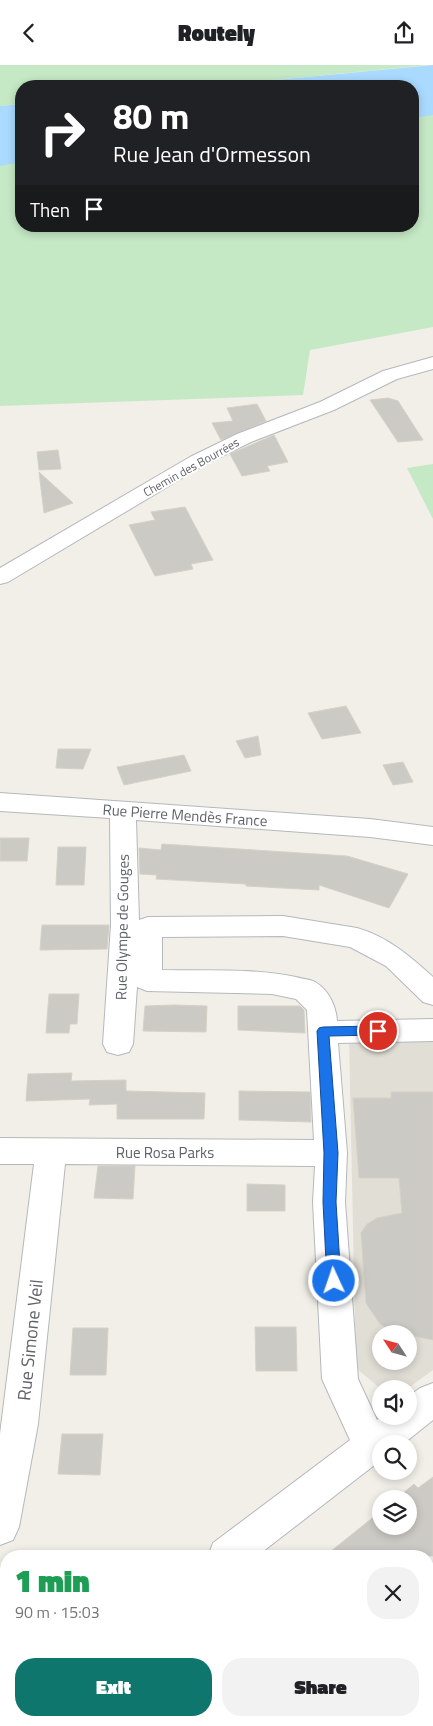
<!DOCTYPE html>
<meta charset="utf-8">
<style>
:root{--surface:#fff;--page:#f2f2f2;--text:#202124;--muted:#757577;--accent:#0f766e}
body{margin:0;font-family:"Titillium Web",sans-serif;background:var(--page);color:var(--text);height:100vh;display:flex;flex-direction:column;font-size:19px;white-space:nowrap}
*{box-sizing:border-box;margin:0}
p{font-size:16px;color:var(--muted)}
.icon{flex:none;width:28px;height:28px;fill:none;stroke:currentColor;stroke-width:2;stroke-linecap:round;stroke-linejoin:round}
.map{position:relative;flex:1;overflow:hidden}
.panel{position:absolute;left:0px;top:1485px;width:434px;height:176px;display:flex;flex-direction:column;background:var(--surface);border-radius:20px 20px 0 0;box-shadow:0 2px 8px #0003}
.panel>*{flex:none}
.banner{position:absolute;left:15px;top:15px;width:404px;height:152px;border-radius:20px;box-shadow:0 2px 8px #0003;background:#202124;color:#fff;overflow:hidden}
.needle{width:32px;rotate:306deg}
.fabs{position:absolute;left:372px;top:1260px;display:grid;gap:10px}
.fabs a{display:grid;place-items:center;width:45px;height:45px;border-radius:50%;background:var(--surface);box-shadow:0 2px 8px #0003;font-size:25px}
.pin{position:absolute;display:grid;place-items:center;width:42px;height:42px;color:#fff;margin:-21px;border:2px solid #fff;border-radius:50%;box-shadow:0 1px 5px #0007}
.me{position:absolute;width:55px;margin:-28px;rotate:357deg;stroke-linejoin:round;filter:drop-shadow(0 0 4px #0008)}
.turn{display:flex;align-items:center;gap:18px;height:105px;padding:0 15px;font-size:22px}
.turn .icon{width:65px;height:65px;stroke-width:2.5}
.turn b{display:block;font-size:35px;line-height:42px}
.then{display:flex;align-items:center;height:48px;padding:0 15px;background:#0003;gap:10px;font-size:19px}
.round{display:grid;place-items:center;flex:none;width:52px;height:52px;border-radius:20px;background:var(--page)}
.overview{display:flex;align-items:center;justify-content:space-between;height:85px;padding:0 15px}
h1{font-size:30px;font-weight:800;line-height:38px;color:#1e9e55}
.primary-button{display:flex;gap:10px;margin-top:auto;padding:10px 15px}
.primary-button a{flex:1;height:58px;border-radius:20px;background:var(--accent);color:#fff;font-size:20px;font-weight:800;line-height:58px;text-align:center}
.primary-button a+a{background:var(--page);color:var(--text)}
header{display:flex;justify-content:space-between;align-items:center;height:65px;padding:0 15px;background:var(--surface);font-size:22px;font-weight:800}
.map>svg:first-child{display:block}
.education{fill:#e1ded6;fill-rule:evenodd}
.green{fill:#c5e8c5}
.water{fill:#aadaff}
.building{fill:#cccac5;stroke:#d6d1c6}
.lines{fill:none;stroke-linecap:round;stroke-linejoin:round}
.minor-casing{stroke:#b5b8bc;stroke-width:2}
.minor{fill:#fff;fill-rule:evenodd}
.route{fill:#1a73e8;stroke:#114b97}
.labels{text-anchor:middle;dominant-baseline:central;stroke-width:4;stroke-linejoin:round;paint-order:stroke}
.far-street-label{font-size:12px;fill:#5f6368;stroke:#fff}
.street-label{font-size:15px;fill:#5f6368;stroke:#fff}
.near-street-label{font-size:18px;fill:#5f6368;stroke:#fff}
</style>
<header><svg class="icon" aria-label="back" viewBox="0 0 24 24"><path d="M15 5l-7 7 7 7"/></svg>Routely<svg class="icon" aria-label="share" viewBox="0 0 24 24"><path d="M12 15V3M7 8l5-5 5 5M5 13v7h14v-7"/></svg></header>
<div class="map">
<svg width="433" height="1661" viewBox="0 0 433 1661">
<rect width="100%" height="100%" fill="#f1efe8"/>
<path class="education" d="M349,973L433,974V1305L407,1324H381L356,1303ZM381,1269H409V1296H381Z"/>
<g class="green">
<path d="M0,0H428L213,21H21V39L0,41Z"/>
<path d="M433,48V262L310,285L303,330L0,341V98L21,96V161H412L413,50Z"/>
<path d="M433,399V454L407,403Z"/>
</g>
<g class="water">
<path d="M433,0V50L413,53L412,21H213Z"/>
<path d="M21,39V97L0,101V41Z"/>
</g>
<g class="building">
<path d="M388,333L398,336L423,375L398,377L370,335Z"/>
<path d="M257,339L266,356L221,375L212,358L233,356L227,343Z"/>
<path d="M274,370L288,397L267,401L270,406L242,411L230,389Z"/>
<path d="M58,385L61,404L39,405L37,387Z"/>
<path d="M39,407L73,438L44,448Z"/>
<path d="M185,442L213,495L191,499L193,504L155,511L129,460L155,455L151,447Z"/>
<path d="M346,641L361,668L322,674L308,648Z"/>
<path d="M258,671L261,690L245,693L236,676Z"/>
<path d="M58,684H91L83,704L56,703Z"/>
<path d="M184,690L191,706L124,720L117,702Z"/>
<path d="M403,697L413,717L393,720L383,700Z"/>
<path d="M0,773H29L27,796H0Z"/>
<path d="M162,779L347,791L408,809L389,843L319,820V825L264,822L246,821V819L156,814L157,810L140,809L139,783L161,785Z"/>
<path d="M58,782H86L84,820H56Z"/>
<path d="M42,860H109L107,884L40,885Z"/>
<path d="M49,929H79L77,959H70L69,968H46Z"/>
<path d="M174,940L207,941L206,967L143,966L145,941Z"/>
<path d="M238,941H300L304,945L305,968L238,965Z"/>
<path d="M72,1008L71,1016L126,1015V1026L205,1028L204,1054H117V1039L89,1040L90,1034L26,1036L28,1009Z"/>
<path d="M239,1026L310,1027L311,1057L239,1055Z"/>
<path d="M391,1027H433V1275L409,1270V1269L396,1268L380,1259L366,1238L361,1168L367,1159L377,1153L402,1148L399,1113H359L353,1033H391Z"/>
<path d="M98,1101H135L133,1134L94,1133Z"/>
<path d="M247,1119L285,1120V1146H247Z"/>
<path d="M255,1262H296L297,1306H256Z"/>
<path d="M73,1263H108L106,1310H70Z"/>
<path d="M62,1369H103L100,1410L58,1409Z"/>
<path d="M433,1412V1491H325L381,1446V1461H409V1434H396L414,1419L418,1423Z"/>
</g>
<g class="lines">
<defs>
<g id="minor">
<path d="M433,292V304L397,314L334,345L251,377L204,400L8,517L0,519V503L190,392L237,369L320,337L383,306Z"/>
<path d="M0,728L370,754L433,762V780L370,772L136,755L139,855L148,852L283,851L357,863C388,872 410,891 433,912V940L423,937L386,901L350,882L283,871L162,872V905C206,906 252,903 296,912C302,914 310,914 315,917C329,925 336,941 337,956L433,954V976L338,978L347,1088L345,1137L358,1314L377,1355L382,1351H409V1331L420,1323L433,1318V1355L403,1379H381V1395L257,1491H208L213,1478L350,1375L322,1314L313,1137L315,1101L65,1099L38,1359L19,1462L13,1475L0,1480V1369L34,1099H0V1073L314,1075L307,945L296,934L272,929L147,926L137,922L133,979L129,987L118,990L107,987L103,979L111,860L110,753L0,746Z"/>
<path d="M6,1641V1655H41L39,1661H0V1645Z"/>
<path d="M168,1655H211L214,1661H170Z"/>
</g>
</defs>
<use href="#minor" class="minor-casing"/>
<use href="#minor" class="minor"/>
</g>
<path class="route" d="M378,961L382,962L384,966L382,969L378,970L329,971L338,1088L336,1137L341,1216L339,1220L334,1222L329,1220L327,1216L323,1137L324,1088L317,966L319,963L323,962Z"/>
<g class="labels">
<g class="far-street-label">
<text transform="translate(191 402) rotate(-29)">Chemin des Bourrées</text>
</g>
<g class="street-label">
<text transform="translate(185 750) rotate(4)">Rue Pierre Mendès France</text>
<text transform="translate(122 862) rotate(-89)">Rue Olympe de Gouges</text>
<text x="165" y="1087">Rue Rosa Parks</text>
</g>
<g class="near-street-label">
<text transform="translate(30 1275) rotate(-84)">Rue Simone Veil</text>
</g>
</g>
</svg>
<div class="fabs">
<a><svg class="needle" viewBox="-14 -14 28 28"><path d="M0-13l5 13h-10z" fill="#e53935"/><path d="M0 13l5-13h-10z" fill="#757577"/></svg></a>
<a><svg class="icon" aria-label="sound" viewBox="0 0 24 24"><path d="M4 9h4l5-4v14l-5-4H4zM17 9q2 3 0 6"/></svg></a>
<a><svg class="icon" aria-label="search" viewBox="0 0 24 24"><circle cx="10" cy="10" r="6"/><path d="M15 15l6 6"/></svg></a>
<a><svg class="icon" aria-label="layers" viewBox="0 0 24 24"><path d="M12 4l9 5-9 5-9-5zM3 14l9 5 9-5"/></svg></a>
</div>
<div class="pin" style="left:378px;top:966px;background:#d93025"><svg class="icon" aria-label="arrive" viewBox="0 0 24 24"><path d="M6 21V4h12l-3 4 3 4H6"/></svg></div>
<svg class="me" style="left:334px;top:1216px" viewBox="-20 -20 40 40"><circle r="17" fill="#1a73e8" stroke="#fff" stroke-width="3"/><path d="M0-11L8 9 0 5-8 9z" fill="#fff"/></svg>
<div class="banner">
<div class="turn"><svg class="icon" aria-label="right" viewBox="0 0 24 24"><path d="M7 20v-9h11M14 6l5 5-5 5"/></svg><div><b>80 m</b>Rue Jean d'Ormesson</div></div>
<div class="then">Then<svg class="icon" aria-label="arrive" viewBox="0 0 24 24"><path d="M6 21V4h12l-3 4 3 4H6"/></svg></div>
</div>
<section class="panel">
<div class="overview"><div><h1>1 min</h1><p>90 m · 15:03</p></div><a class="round"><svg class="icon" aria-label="close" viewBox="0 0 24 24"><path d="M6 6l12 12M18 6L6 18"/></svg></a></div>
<div class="primary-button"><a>Exit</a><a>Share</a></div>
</section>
</div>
